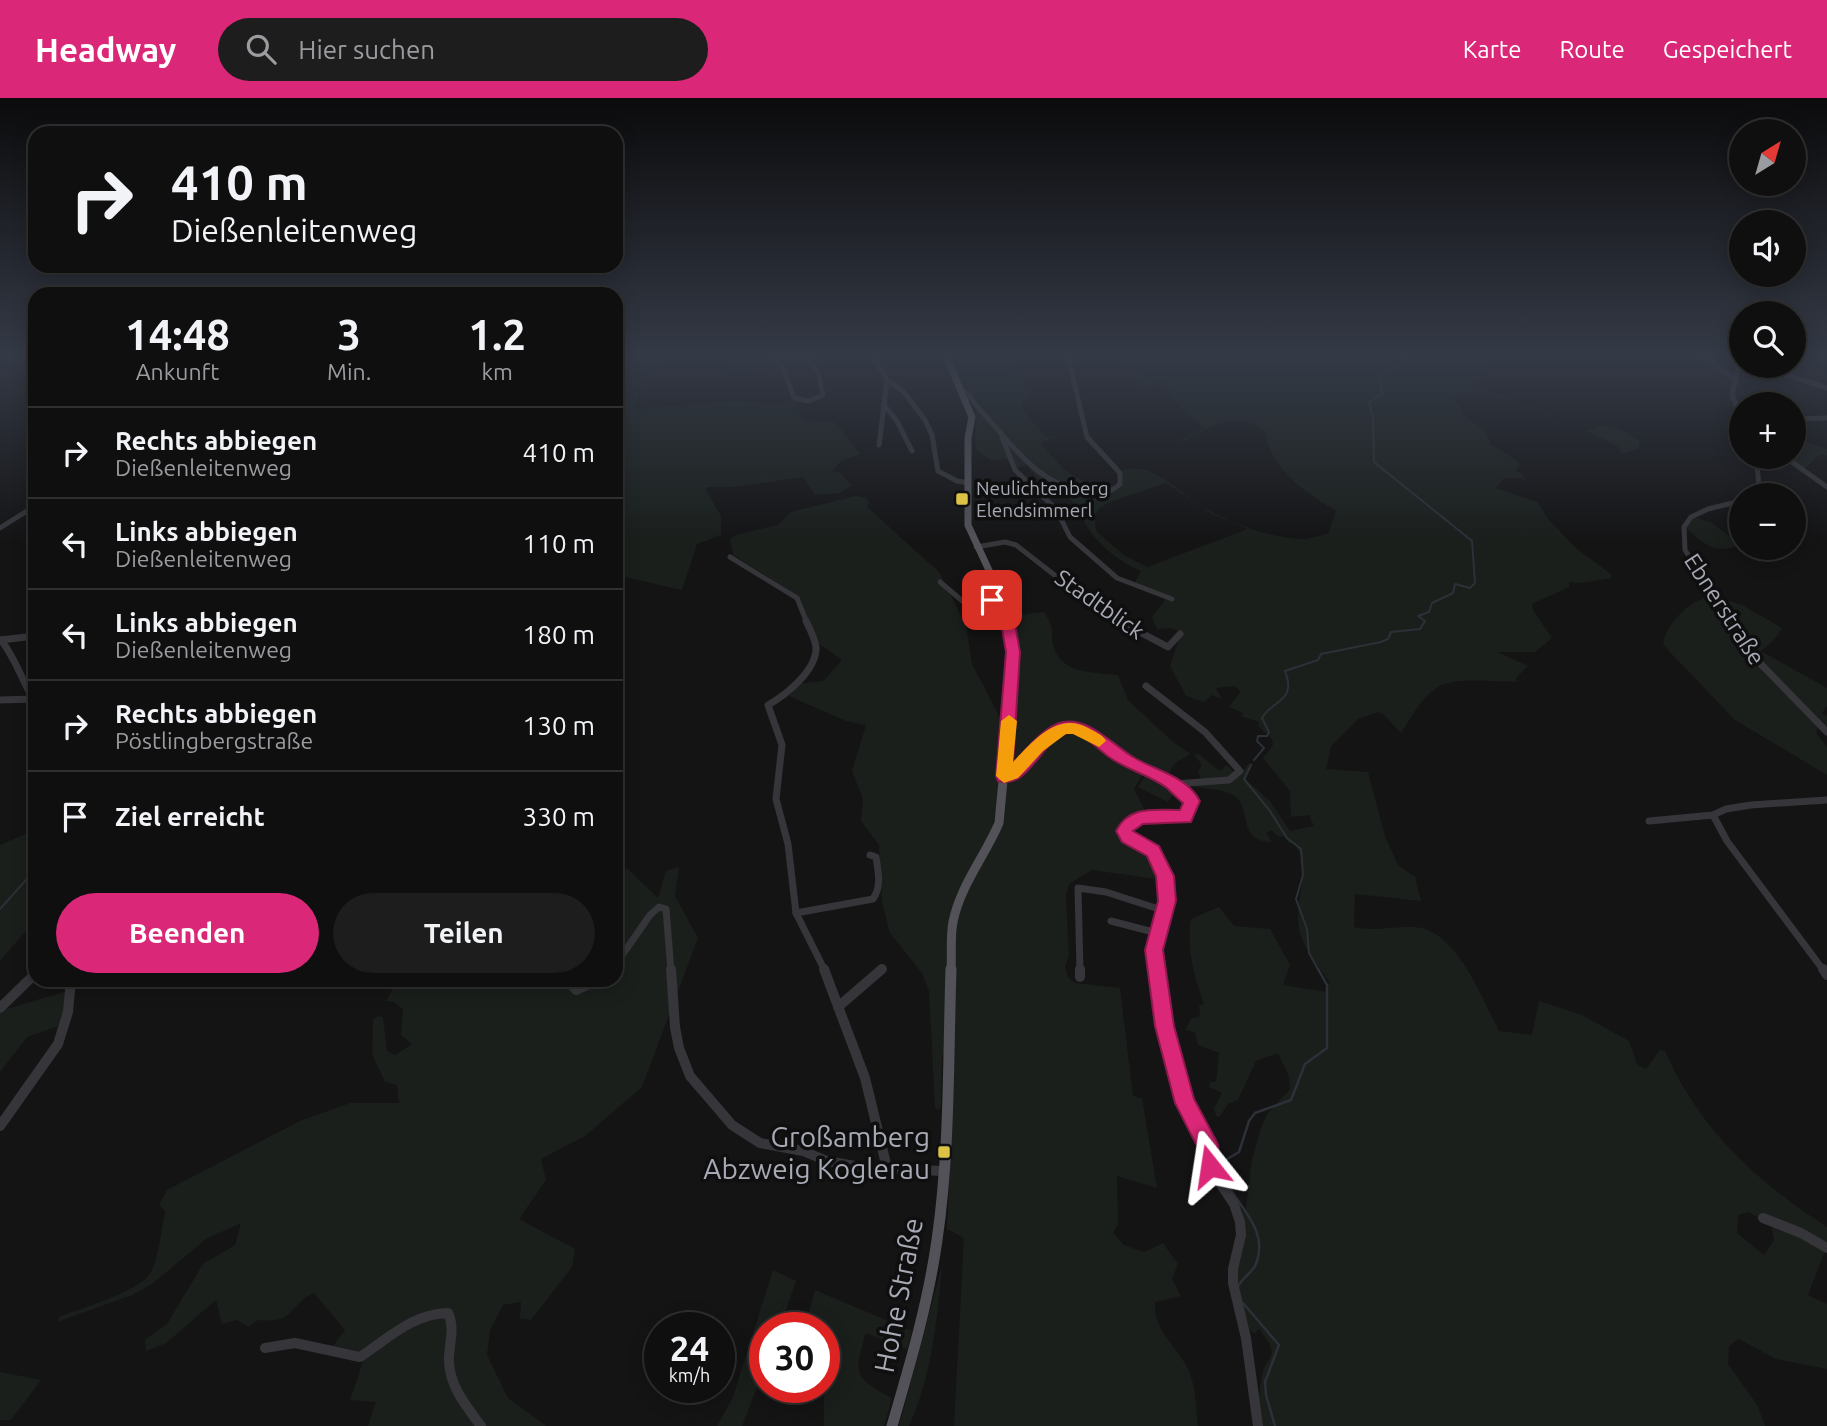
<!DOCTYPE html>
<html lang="de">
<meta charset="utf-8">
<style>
:root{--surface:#0f0f10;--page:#1d1d1e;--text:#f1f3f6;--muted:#9b9c9f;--line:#2f2f30;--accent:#db2777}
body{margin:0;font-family:Ubuntu,sans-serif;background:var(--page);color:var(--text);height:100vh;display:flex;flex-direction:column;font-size:26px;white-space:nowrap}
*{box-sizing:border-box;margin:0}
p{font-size:23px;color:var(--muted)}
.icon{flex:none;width:38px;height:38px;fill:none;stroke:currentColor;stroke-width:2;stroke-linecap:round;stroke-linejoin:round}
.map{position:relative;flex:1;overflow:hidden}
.sheet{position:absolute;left:28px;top:189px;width:595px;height:700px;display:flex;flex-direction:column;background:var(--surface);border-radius:21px;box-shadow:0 4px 18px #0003,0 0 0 2px var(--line)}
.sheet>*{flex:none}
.guide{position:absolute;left:28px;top:28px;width:595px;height:147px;border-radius:21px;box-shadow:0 4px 18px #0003,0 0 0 2px var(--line);background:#0f0f10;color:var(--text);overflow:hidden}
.needle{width:46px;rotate:37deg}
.tools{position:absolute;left:1729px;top:21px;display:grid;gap:14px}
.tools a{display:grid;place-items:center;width:77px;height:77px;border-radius:50%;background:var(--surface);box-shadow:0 4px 18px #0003,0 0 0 2px var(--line);font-size:35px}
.speed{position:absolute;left:644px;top:1214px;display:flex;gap:14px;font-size:35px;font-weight:700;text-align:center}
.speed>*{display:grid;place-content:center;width:91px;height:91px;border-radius:50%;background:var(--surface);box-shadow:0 4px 18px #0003,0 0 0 2px var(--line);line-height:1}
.speed small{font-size:18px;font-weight:400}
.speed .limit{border:10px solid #d22;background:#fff;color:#111}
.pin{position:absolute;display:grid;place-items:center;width:60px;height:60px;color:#fff;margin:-30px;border-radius:14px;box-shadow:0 4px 10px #0006}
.me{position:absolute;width:77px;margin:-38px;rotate:345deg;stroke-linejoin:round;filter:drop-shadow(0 0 5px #0008)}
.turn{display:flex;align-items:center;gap:24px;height:147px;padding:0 28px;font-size:32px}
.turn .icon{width:91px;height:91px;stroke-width:2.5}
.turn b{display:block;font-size:49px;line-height:60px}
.eta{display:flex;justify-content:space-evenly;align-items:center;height:119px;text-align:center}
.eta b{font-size:42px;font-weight:700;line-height:49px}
.primary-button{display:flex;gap:14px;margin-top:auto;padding:14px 28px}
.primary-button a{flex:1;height:80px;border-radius:42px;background:var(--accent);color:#fff;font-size:28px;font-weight:700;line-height:80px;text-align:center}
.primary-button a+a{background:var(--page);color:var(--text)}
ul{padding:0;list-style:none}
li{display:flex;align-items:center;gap:21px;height:91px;padding:0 28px;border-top:2px solid var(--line)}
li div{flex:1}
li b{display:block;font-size:26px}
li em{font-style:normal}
header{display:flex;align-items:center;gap:42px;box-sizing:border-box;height:98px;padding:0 35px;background:var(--accent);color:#fff}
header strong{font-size:33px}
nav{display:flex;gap:38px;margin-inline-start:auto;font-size:24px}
.search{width:490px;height:63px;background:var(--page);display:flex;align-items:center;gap:18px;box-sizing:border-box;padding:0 24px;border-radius:38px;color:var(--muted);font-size:26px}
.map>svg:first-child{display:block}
.green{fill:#1a1f1c;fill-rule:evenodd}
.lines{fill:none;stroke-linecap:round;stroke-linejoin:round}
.stream-far1{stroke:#2c3037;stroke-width:2}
.stream{stroke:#2c3037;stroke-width:2.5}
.minor-far2{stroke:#35353a;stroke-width:5}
.minor-far1{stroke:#35353a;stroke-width:7}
.minor{stroke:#35353a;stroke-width:10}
.major-far2{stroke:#525258;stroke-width:7}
.major-far1{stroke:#525258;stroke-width:9}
.major{stroke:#525258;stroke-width:11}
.route{fill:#db2777;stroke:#8e194d;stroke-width:2}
.slow{fill:#f59e0b}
.poi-dot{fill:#dcc345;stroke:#0f0f10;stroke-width:2.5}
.labels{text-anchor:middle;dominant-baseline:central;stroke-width:7;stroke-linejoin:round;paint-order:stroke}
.far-poi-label{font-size:19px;fill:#a7a9b4;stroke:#0f0f10;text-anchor:start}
.street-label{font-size:23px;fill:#a7a9b4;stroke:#0f0f10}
.near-poi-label{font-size:28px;fill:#a7a9b4;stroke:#0f0f10;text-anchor:end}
.near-street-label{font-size:28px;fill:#a7a9b4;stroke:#0f0f10}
</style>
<header>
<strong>Headway</strong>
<div class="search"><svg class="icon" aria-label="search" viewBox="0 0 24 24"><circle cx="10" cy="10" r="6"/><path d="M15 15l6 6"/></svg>Hier suchen</div>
<nav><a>Karte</a><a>Route</a><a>Gespeichert</a></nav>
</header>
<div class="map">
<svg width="1827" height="1328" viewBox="0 0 1827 1328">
<rect width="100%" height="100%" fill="#141415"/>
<g class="green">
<path d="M616,258H675L646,271L634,311L736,303L780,306L790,302L797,304L802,322L835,324L860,356L841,363L832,373L840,375L852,388L839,395L815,397L803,379L734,389H708L706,392L721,418V437L697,446L682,492L616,477Z"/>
<path d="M691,258H769L776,265L764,266L741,278L730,277L731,258L694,261Z"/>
<path d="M951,258H1007L1031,300L1023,303L1022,307C1025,313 1041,337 1047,339C1051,340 1055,338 1058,339L1040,345C1070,378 1074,386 1121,388L1120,373C1152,359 1183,400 1210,413C1237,428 1273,440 1302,441C1310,441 1320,437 1328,436L1336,413C1306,395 1269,371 1265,332C1226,309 1206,336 1169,348L1204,330L1174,303L1164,283L1140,289L1134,282V274L1138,270L1128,264H1122L1114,258H1490L1492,262L1483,271L1478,284H1471L1473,287L1538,312L1586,345L1540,315L1479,292L1475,296L1453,298L1465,318L1483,331L1491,347L1517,362L1520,368L1515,373L1523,377L1526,383L1521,380H1504L1496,390L1537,404L1549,422L1576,450L1612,477L1611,480L1581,485L1569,484V489L1532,506L1533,512L1552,540L1535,554H1498L1528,568L1516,580L1517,584C1496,584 1451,578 1435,591C1420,602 1411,620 1401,635L1383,616L1378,614L1358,621L1331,648L1326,671L1368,674L1385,738L1398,767L1415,779L1421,803L1355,796L1354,829C1374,834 1392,828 1413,829C1456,830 1482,900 1499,933L1532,937L1539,903L1582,917L1629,943L1637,966L1646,971L1660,952L1665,953C1700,1032 1756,1083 1827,1129V1147L1808,1197L1827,1206V1271L1776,1261L1739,1241L1729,1248L1728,1266L1758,1308L1765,1328H1261L1258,1303L1263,1272L1272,1256L1270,1246L1259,1231L1255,1235L1250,1233L1236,1187L1242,1114L1246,1110L1252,1062L1260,1033L1267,1016L1290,991L1289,979L1278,955L1256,963L1238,1002L1229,1005L1219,1019L1216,1018L1214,1010L1222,995L1209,989L1210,984H1216L1219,955L1198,947L1195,934L1185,932L1191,921L1200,918L1199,907L1204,906C1194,878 1186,850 1191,821L1219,809L1234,828L1270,831L1290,867L1283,887L1327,894L1329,884C1320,870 1308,856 1302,841C1288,808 1317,771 1293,745H1289L1284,739L1277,738L1272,732L1266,735L1272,744C1235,743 1254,710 1233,697C1220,689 1202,692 1189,687L1202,683L1198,673L1202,667L1194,656L1200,657L1218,672H1222L1226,667L1239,678L1249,665L1253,666L1246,682L1269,702L1290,733L1314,728L1309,717L1291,719L1290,693L1263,660L1273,647L1272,641L1258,628L1259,624L1241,618L1243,615L1229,609L1241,593L1234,588L1216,590L1222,601L1212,597L1204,604L1186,598L1170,568L1181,534L1170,530L1157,531L1152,519L1168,498L1134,486L1141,473C1123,466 1099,448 1089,431C1077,412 1071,396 1051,385L1045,388L1027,368L1015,370L1008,361L992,363L977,353C972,339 978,326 975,312L979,310L972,300V294L962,287ZM1166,385L1212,416L1248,431L1147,469L1125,458L1096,433C1095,425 1094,418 1099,411C1106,402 1152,391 1166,385ZM1748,1114L1771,1126L1774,1142L1764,1157L1737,1135L1738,1117Z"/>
<path d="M1601,327L1620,331L1640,343L1638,351L1622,356L1618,349L1587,333Z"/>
<path d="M1794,340L1827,351V358L1821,356L1803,372L1787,359H1794Z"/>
<path d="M856,398L866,400L869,404L867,409L939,474L966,528L972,566L1004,627L996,716L992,731L998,735L1007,684L1055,637L1075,631L1144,674L1134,691L1147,717L1124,730L1155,758L1163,782L1092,772L1069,786L1066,797L1069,858L1065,869L1068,879L1075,885L1120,890L1133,998L1142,1000L1157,1090L1117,1078L1118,1126L1113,1135L1124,1147L1144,1154L1163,1145L1178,1166L1172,1181L1181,1198L1155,1204C1153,1233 1178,1249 1189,1273C1196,1290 1196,1310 1198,1328H954L964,1140L947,1131L949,1087L945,954L942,958L941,1009L938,1012L935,1010L929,893L922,875L890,835L882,804L879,747L861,723L863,701L852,673L866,627L846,623L789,598L797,586L823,583L842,562L815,543L798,498L733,457L730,441L736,437L778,427L791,414Z"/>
<path d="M1694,419L1712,425L1741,447C1713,456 1707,448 1686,430Z"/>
<path d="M1714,498L1742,507L1782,530L1775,541L1761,553L1827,590V608L1822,615L1827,618V628L1818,629L1816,635L1827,649V677L1735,622L1667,551L1663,545C1668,523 1692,500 1714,498Z"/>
<path d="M1044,514C1057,534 1049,532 1054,550C1062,576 1097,575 1118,577L1128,602L1173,644L1191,656L1175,665L1166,680L1129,662L1097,639L1066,628L1051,635L1010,674L1019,566L1012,518Z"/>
<path d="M1145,678L1175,692L1168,704L1138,689Z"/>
<path d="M35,732V777L27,797H35V822L0,863V747Z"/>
<path d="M679,769L675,798L698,840L642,989L585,1038L541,1061L546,1082L519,1121L575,1151L572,1169L531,1222L520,1220L521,1204L503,1207L490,1232L487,1257L508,1300L546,1328H368L376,1304L350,1302L364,1261L359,1253L333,1248L345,1232L314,1195C287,1207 297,1226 257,1222L249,1229L237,1222L222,1226L216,1202L166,1245L146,1253L145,1242L167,1226L203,1166L235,1147L241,1125L206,1141L152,1186L132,1197L57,1224L59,1219C79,1211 137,1194 149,1177C158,1166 162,1128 165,1113L159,1107L167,1092L300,1023L350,1005H399L397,987L385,984L372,956L373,922L378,918L383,919L387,953L395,957L412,946L401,937L403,911L394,904L386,903L393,890L409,882H616V781L627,770L658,800L666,773Z"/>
<path d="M67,893L62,927L27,939L0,974V913Z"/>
<path d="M942,1168C937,1222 932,1277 909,1328H899Z"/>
<path d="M773,1172L796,1183L780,1230H765V1269L742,1328H717L733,1299Z"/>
<path d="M815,1192L912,1233L907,1251L866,1235C853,1276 854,1280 892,1300L884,1328H824V1230H816L809,1214Z"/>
<path d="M0,1274L41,1282L11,1322H0Z"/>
</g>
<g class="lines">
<g class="stream-far1">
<path d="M1254,662L1264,650L1257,643L1258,638H1267L1269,634L1262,620C1273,601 1297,604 1285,573L1318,562L1321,556L1381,544L1388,541L1391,534L1420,531L1425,523L1418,518L1429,514L1432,505L1453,495L1455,486L1470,490L1475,485L1472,443L1374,364L1373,320L1369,304L1382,296L1379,279L1408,258"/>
<path d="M1251,667L1244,681L1270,713L1287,740L1301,751L1303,777L1296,801L1307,831L1309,855L1319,873"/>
<path d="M0,811L26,782L35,764"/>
</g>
<g class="stream">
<path d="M1239,1187C1243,1179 1253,1174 1256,1166C1272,1126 1226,1101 1219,1066L1239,1054L1249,1023L1255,1015L1291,1002L1305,966L1327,950V887L1318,871"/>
<path d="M1243,1205L1279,1247L1265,1284L1266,1297L1275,1328"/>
</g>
<g class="minor-far2">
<path d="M772,258L784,272L794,300L809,303L823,297L818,274L807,260L785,261L777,258"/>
<path d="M873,258L887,282L903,293L925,322L932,337L938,373L957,383L969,385"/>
<path d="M1703,258L1733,280"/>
<path d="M1741,258L1732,297L1741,320"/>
<path d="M1760,268L1827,290"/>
<path d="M961,293L968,295C974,307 983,315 992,325C1018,355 1042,387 1085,394C1098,396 1110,396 1120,386V375L1087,339L1068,258"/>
<path d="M884,307L897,323L912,353"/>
<path d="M1794,321L1827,320"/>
<path d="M1002,339L1015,372L1056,411L1070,439L1117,480L1172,501"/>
<path d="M879,347L887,282"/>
<path d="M1785,359L1827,389"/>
<path d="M1753,397L1759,387L1756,359"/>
<path d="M0,430L35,408"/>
<path d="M976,449L1005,444L1016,447L1098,511L1122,525"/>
<path d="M730,459L797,500L807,525"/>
<path d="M940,484L973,512H977L989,502L1005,510"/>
<path d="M1732,525L1685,452L1684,429L1691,419L1708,411L1741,403"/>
</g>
<g class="minor-far1">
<path d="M806,523C810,531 815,541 816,549C817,572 786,597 768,607L782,647L776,701L788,746L796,815L825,873"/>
<path d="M1119,523L1168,549L1180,536"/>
<path d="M1731,523L1754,559L1827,634"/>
<path d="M0,542L35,538"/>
<path d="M1,542C16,561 22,583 35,604"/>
<path d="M1146,588L1205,634L1240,673L1229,682L1174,686"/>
<path d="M0,602L34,601"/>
<path d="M1004,679L1012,676L1053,636L1071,629L1086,634L1121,660L1171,684L1191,702L1189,714L1183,720C1161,721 1138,712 1124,733C1134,747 1152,748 1160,765C1176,796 1157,821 1154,851C1154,858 1156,866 1157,873"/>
<path d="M1713,717L1727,743L1824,873"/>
<path d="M1649,723L1713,717L1726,711L1751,707L1827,702"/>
<path d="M796,815L873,801C882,788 878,774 876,759L870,757"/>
<path d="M1111,823L1157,835"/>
<path d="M616,866L650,817L659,809L666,811L671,873"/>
<path d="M880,873L882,871"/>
<path d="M1080,873L1078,790L1106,794L1165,813"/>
</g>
<g class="minor">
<path d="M671,871L675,929L679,950L690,978L732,1027L760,1045L803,1053L827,1063L866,1070L943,1073"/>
<path d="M824,871L865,980L887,1070"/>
<path d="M1080,871V879"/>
<path d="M1157,871L1165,927L1185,1005L1207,1046L1215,1078L1234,1106L1240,1124L1241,1137L1233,1171V1185L1246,1240L1258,1328"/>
<path d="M1823,871L1827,877"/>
<path d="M226,882L245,885L264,882"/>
<path d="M567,882L576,892L598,882"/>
<path d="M838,909L882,871"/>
<path d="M0,910L35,876"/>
<path d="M0,1028L58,946L68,914L71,882"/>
<path d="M1763,1120L1801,1135L1827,1150"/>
<path d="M265,1250L295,1245L360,1259C389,1240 412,1216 448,1215C456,1232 448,1247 449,1264C450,1289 467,1309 481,1328"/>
</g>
<path class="major-far2" d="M946,258L972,319L968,340V427L1005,507L1010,525"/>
<path class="major-far1" d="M951,873C952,857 950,839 953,824C960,788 985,758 999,725L1014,566L1009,523"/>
<path class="major" d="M892,1328C910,1266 928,1206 937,1142C950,1053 948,961 951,871"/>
</g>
<linearGradient id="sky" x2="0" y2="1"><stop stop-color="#0b0b0c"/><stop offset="0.58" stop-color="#343a46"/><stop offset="1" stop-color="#343a46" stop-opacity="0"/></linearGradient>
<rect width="1827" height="444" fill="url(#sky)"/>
<path class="route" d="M992,497L1012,510L1020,554L1013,665C1026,652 1044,628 1063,624C1089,619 1113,647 1133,659C1156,673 1187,678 1200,703L1191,724L1143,726L1133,733L1159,748L1174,778L1176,803L1163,852L1174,928L1194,1001L1218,1046L1221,1068L1218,1075L1210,1078L1203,1075L1197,1048L1175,1005L1155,928L1145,852L1158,803L1156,778L1147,758L1122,744L1116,733C1129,707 1155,712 1180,712L1183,705C1177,700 1172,695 1167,690C1150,677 1127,672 1109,659C1099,652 1081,632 1067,635C1042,641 1028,693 998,683L996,678L1006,554L999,513L985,502Z"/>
<path class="slow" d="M1009,617L1017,623L1013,664C1033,643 1058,613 1088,630C1095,634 1102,636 1106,643L1099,649L1073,636H1066L1043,653L1018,680L1004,685L996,678L1001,623Z"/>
<g class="poi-dot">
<rect x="955" y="394" width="14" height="14" rx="3.5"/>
<rect x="937" y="1047" width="14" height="14" rx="3.5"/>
</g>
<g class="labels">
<g class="far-poi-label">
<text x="976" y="390">Neulichtenberg<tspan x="976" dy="22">Elendsimmerl</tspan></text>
</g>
<g class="street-label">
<text transform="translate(1100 506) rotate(35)">Stadtblick</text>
<text transform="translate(1725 511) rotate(57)">Ebnerstraße</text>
</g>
<g class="near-poi-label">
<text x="930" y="1038">Großamberg<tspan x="930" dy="32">Abzweig Koglerau</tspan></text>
</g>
<g class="near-street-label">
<text transform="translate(898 1197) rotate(-79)">Hohe Straße</text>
</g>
</g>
</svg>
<div class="tools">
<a><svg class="needle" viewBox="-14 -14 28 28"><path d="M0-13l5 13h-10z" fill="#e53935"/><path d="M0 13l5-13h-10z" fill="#9b9c9f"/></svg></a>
<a><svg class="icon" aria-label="sound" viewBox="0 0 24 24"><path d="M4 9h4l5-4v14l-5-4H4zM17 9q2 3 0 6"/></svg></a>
<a><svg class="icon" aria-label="search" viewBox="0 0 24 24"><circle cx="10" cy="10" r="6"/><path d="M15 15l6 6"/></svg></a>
<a>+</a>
<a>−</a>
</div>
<div class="speed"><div>24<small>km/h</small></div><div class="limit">30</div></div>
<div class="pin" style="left:992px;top:502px;background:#d93025"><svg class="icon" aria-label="arrive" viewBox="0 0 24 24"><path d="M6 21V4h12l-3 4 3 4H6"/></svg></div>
<svg class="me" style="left:1210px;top:1068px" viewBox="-20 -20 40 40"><path d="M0-17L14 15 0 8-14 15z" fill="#db2777" stroke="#fff" stroke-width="4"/></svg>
<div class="guide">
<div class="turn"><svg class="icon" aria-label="right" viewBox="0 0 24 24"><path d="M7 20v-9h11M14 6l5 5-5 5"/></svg><div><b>410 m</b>Dießenleitenweg</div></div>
</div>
<section class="sheet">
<div class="eta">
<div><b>14:48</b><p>Ankunft</p></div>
<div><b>3</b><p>Min.</p></div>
<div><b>1.2</b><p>km</p></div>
</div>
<ul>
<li><svg class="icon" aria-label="right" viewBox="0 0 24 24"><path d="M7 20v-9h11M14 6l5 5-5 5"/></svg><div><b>Rechts abbiegen</b><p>Dießenleitenweg</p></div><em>410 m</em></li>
<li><svg class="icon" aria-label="left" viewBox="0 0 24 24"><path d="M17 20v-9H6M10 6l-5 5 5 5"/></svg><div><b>Links abbiegen</b><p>Dießenleitenweg</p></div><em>110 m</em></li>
<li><svg class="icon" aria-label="left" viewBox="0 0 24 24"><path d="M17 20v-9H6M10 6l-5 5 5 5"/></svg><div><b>Links abbiegen</b><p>Dießenleitenweg</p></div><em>180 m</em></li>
<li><svg class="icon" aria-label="right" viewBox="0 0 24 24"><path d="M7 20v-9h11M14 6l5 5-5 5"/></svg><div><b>Rechts abbiegen</b><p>Pöstlingbergstraße</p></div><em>130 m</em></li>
<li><svg class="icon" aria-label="arrive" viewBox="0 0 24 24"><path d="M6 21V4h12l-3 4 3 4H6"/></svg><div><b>Ziel erreicht</b></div><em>330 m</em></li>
</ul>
<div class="primary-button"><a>Beenden</a><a>Teilen</a></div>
</section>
</div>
